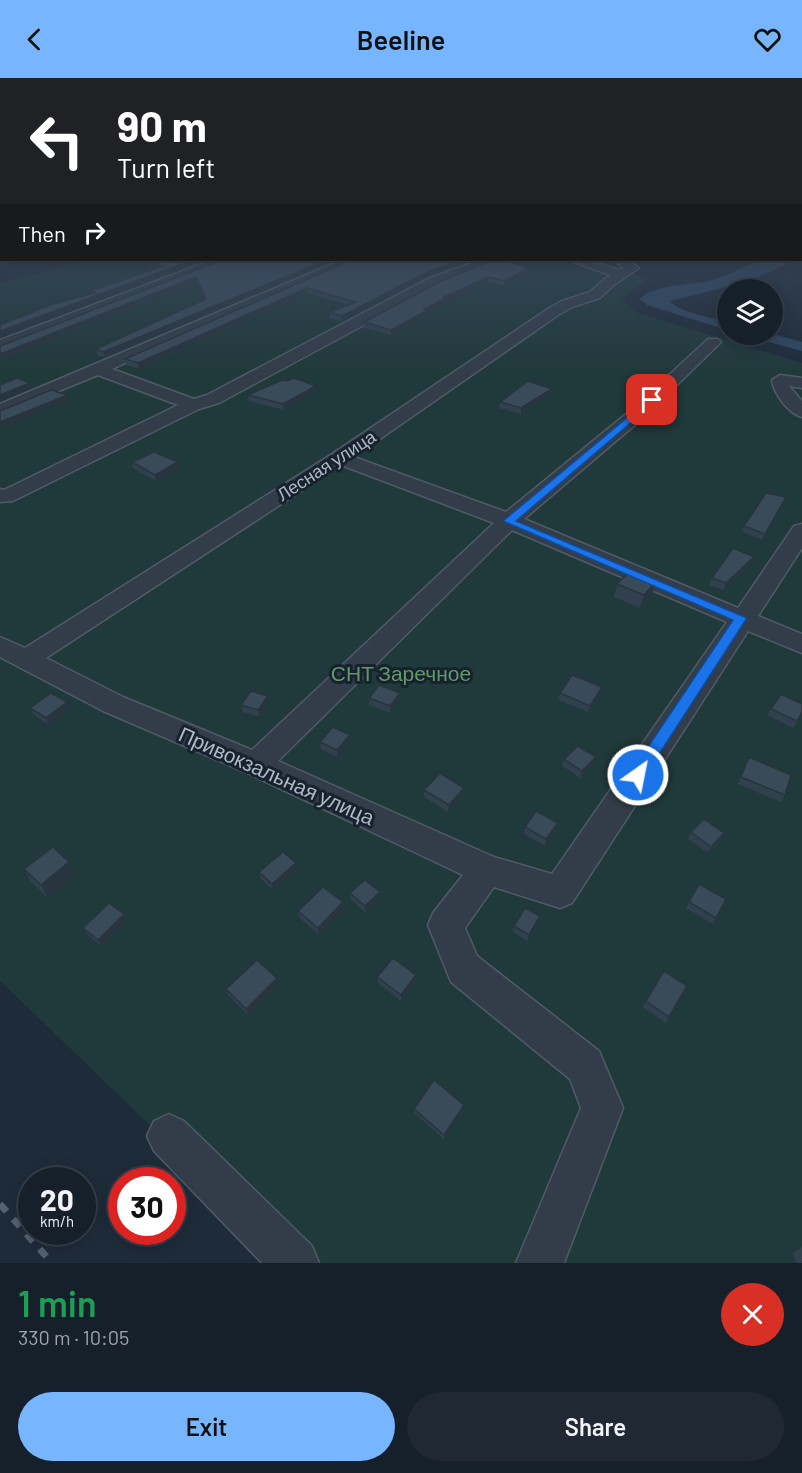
<!DOCTYPE html>
<meta charset="utf-8">
<style>
:root{--surface:#16202b;--page:#1f2833;--text:#f1f3f6;--muted:#9ea3a9;--line:#353e47;--accent:#78b5ff}
body{margin:0;font-family:Barlow,sans-serif;background:var(--page);color:var(--text);height:100vh;display:flex;flex-direction:column;font-size:22px;white-space:nowrap}
*{box-sizing:border-box;margin:0}
p{font-size:20px;color:var(--muted)}
.icon{flex:none;width:33px;height:33px;fill:none;stroke:currentColor;stroke-width:2;stroke-linecap:round;stroke-linejoin:round}
.map{position:relative;height:1185px;overflow:hidden}
.sheet{display:flex;flex-direction:column;background:var(--surface);flex:1}
.sheet>*{flex:none}
.top-card{position:absolute;left:0px;top:0px;width:802px;height:183px;box-shadow:0 3px 15px #0003,0 0 0 2px var(--line);background:#202124;color:#fff;overflow:hidden}
.tools{position:absolute;left:717px;top:201px;display:grid;gap:12px}
.tools a{display:grid;place-items:center;width:66px;height:66px;border-radius:50%;background:var(--surface);box-shadow:0 3px 15px #0003,0 0 0 2px var(--line);font-size:30px}
.speed{position:absolute;left:18px;top:1089px;display:flex;gap:12px;font-size:30px;font-weight:700;text-align:center}
.speed>*{display:grid;place-content:center;width:78px;height:78px;border-radius:50%;background:var(--surface);box-shadow:0 3px 15px #0003,0 0 0 2px var(--line);line-height:1}
.speed small{font-size:15px;font-weight:400}
.speed .limit{border:9px solid #d22;background:#fff;color:#111}
.pin{position:absolute;display:grid;place-items:center;width:51px;height:51px;color:#fff;margin:-26px;border-radius:12px;box-shadow:0 3px 9px #0006}
.me{position:absolute;width:66px;margin:-33px;rotate:33deg;stroke-linejoin:round;filter:drop-shadow(0 0 4px #0008)}
.turn{display:flex;align-items:center;gap:21px;height:126px;padding:0 18px;font-size:27px}
.turn .icon{width:78px;height:78px;stroke-width:2.5}
.turn b{display:block;font-size:42px;line-height:51px}
.then{display:flex;align-items:center;height:57px;padding:0 18px;background:#0003;gap:12px;font-size:22px}
.round{display:grid;place-items:center;flex:none;width:63px;height:63px;border-radius:32px;background:var(--page)}
.headline{display:flex;align-items:center;justify-content:space-between;height:102px;padding:0 18px}
h1{font-size:36px;font-weight:600;line-height:45px;color:#1e9e55}
.cta{display:flex;gap:12px;margin-top:auto;padding:12px 18px}
.cta a{flex:1;height:69px;border-radius:36px;background:var(--accent);color:#111;font-size:24px;font-weight:600;line-height:69px;text-align:center}
.cta a+a{background:var(--page);color:var(--text)}
header{display:flex;justify-content:space-between;align-items:center;height:78px;padding:0 18px;background:var(--accent);color:#111;font-size:27px;font-weight:600}
.map>svg:first-child{display:block}
.green{fill:#20393a}
.water{fill:#2e4660}
.lines{fill:none;stroke-linecap:round;stroke-linejoin:round}
.minor-casing{stroke:#4f5b67;stroke-width:3}
.minor{fill:#323d49;fill-rule:evenodd}
.rail{stroke:#536171;stroke-width:7;stroke-dasharray:10 10;stroke-linecap:butt}
.wall{fill:#31404d}
.shaded-wall{fill:#28343e}
.building{fill:#394a59;stroke:#28343e;stroke-width:1.5}
.route{fill:#1a73e8;stroke:#114b97;stroke-width:1.5}
.labels{text-anchor:middle;dominant-baseline:central;stroke-width:6;stroke-linejoin:round;paint-order:stroke}
.far-street-label{font-size:18px;fill:#acb8c6;stroke:#17222e}
.park-label{font-size:21px;fill:#61996a;stroke:#17222e}
.street-label{font-size:21px;fill:#acb8c6;stroke:#17222e}
</style>
<header><svg class="icon" aria-label="back" viewBox="0 0 24 24"><path d="M15 5l-7 7 7 7"/></svg>Beeline<svg class="icon" aria-label="heart" viewBox="0 0 24 24"><path d="M12 20l-8-8c-3-5 5-10 8-4 3-6 11-1 8 4z"/></svg></header>
<div class="map">
<svg width="802" height="1185" viewBox="0 0 802 1185">
<rect width="100%" height="100%" fill="#1e2b39"/>
<path class="green" d="M88,182H591L648,201L622,221L638,235L802,285V1185H293L0,903V205Z"/>
<g class="water">
<path d="M762,182H797L746,204L670,223C678,234 714,240 727,244V252L647,227L639,221C657,205 690,208 713,202C730,196 745,188 762,182Z"/>
<path d="M773,256L802,264V273L743,257Z"/>
</g>
<g class="lines">
<defs>
<g id="minor">
<path d="M212,182H228L0,272V262Z"/>
<path d="M342,182H358L112,291L194,321L207,317L428,201L480,182H496L438,207L219,325L199,331L13,423L0,424V411L4,412L178,327L98,297L0,337V326Z"/>
<path d="M569,182H586L620,192L624,190L613,182H627L639,190L615,206L600,220L572,229L558,237L354,379L506,434L631,332L708,261H718L721,264L718,267L643,340L524,441L738,530L794,448L802,446V470L758,538L802,556V575L748,553L572,825L560,830L494,809L465,850L477,878L599,973L623,1030L564,1185H516L581,1030L570,1001L451,904L428,847L433,835L463,797L245,694L103,633L0,579V559L25,570L332,376L548,231L562,223L590,214L610,197ZM341,387L494,445L252,672L123,619L46,580ZM512,452L727,544L552,796L494,779L278,683Z"/>
<path d="M780,297L802,300V310L789,308L802,323V339C789,336 773,315 772,302Z"/>
<path d="M169,1036L184,1043L312,1168L319,1185H262L154,1073L147,1058L154,1043Z"/>
</g>
</defs>
<use href="#minor" class="minor-casing"/>
<use href="#minor" class="minor"/>
<path class="rail" d="M0,1126L52,1185"/>
</g>
<g class="wall">
<path d="M222,182H337L105,279L97,277L96,271L205,221L197,204L0,282V268Z"/>
<path d="M351,182L427,199L342,243L330,240V234L348,227L307,215L139,291L127,287L125,281Z"/>
<path d="M492,182H520L510,185L529,190L528,195L504,208L488,204L446,223V225L428,234V238L391,257L364,250V244Z"/>
<path d="M316,308L317,313L283,332L249,323L248,317Z"/>
<path d="M552,311L551,316L521,336L499,330L500,324Z"/>
<path d="M132,384L179,390L156,403L133,390Z"/>
<path d="M784,425L762,462L742,454L744,448Z"/>
<path d="M754,479L752,485L723,512L709,507L712,500Z"/>
<path d="M655,505L652,518L640,530L614,519L617,506Z"/>
<path d="M560,615L600,616L588,634L558,622Z"/>
<path d="M268,618L269,624L260,639L243,634L241,627Z"/>
<path d="M369,620L400,621L390,635L369,627Z"/>
<path d="M802,626V636L793,650L767,637L771,631Z"/>
<path d="M30,630L69,631L49,647L33,636Z"/>
<path d="M320,664H350L337,679L321,671Z"/>
<path d="M749,679L785,717L781,724L738,706Z"/>
<path d="M564,681L594,686L580,700L562,688Z"/>
<path d="M464,710L463,716L448,734L424,719V712Z"/>
<path d="M558,745L556,751L545,768L524,756L525,749Z"/>
<path d="M691,754L724,755L721,762L708,775L688,761Z"/>
<path d="M24,791L76,797L48,820L31,804Z"/>
<path d="M297,792L273,812L261,801L259,794Z"/>
<path d="M350,815L380,820L365,834L351,822Z"/>
<path d="M726,821L713,846L686,830L689,824Z"/>
<path d="M343,824L344,831L319,856L299,840L298,833Z"/>
<path d="M124,836L127,842L101,868L87,856L83,850Z"/>
<path d="M538,844L527,863L513,854L514,848Z"/>
<path d="M416,897V903L401,923L378,905L377,899Z"/>
<path d="M277,900L279,906L248,937L228,917L226,911Z"/>
<path d="M687,908L666,945L643,929L646,923Z"/>
<path d="M464,1027L463,1032L444,1061L414,1035V1031Z"/>
<path d="M802,1169V1185H796L793,1175Z"/>
</g>
<g class="shaded-wall">
<path d="M193,182H207L0,260V253Z"/>
<path d="M326,182H337L105,279L103,274Z"/>
<path d="M462,182H475L427,199L342,243V238L427,194Z"/>
<path d="M503,182H520L502,187Z"/>
<path d="M529,190L528,195L504,208V203Z"/>
<path d="M196,199L197,204L0,282V276Z"/>
<path d="M488,199V204L446,223V225L428,234V238L391,257V252L444,219Z"/>
<path d="M307,210V215L139,291L138,285Z"/>
<path d="M30,305L32,310L0,324V317Z"/>
<path d="M316,308L317,313L283,332V326Z"/>
<path d="M552,311L551,316L521,336V330Z"/>
<path d="M68,317L69,323L0,350V344Z"/>
<path d="M178,384L179,390L156,403L155,397Z"/>
<path d="M786,419L784,425L762,462L765,456Z"/>
<path d="M754,479L752,485L723,512L726,505Z"/>
<path d="M655,505L652,518L640,530L644,517Z"/>
<path d="M602,609L600,616L588,634L590,628Z"/>
<path d="M400,615V621L390,635V628Z"/>
<path d="M268,618L269,624L260,639L258,632Z"/>
<path d="M67,624L69,631L49,647L46,640Z"/>
<path d="M350,657V664L337,679V672Z"/>
<path d="M596,679L594,686L580,700L582,693Z"/>
<path d="M464,710L463,716L448,734L449,727Z"/>
<path d="M558,745L556,751L545,768L546,761Z"/>
<path d="M724,755L721,762L708,775L711,769Z"/>
<path d="M69,784L76,797L48,820L41,807Z"/>
<path d="M296,785L297,792L273,812L272,806Z"/>
<path d="M380,814V820L365,834V828Z"/>
<path d="M343,824L344,831L319,856L318,850Z"/>
<path d="M124,836L127,842L101,868L98,862Z"/>
<path d="M540,838L538,844L527,863L529,857Z"/>
<path d="M416,897V903L401,923V917Z"/>
<path d="M277,900L279,906L248,937L246,931Z"/>
<path d="M464,1027L463,1032L444,1061V1057Z"/>
</g>
<g class="building">
<path d="M171,182H193L0,253V247L53,226L96,215L90,213L163,188L157,186Z"/>
<path d="M222,182H326L103,274L96,271L206,221L196,199L0,276V268Z"/>
<path d="M351,182H462L427,194L342,238L330,234L356,224L307,210L138,285L125,281Z"/>
<path d="M492,182H505H503L529,190L504,203L488,199L444,219L446,220L424,231L428,232L391,252L364,244L439,204Z"/>
<path d="M17,300L30,305L0,317V307Z"/>
<path d="M294,300L316,308L283,326L248,317L282,302L287,303Z"/>
<path d="M528,303L552,311L521,330L500,324Z"/>
<path d="M51,312L68,317L0,344V333Z"/>
<path d="M154,374L178,384L155,397L132,384Z"/>
<path d="M766,415L786,419L765,456L744,448Z"/>
<path d="M733,470L754,479L726,505L712,500Z"/>
<path d="M629,494L655,505L644,517L617,506Z"/>
<path d="M572,597L602,609L590,628L560,615Z"/>
<path d="M379,607L400,615L390,628L369,620Z"/>
<path d="M251,613L268,618L258,632L241,627Z"/>
<path d="M51,615L67,624L46,640L30,630Z"/>
<path d="M781,616L802,626V634L797,643L771,631Z"/>
<path d="M333,649L350,657L337,672L320,664Z"/>
<path d="M578,668L596,679L582,693L564,681Z"/>
<path d="M749,679L791,697L785,717L741,699Z"/>
<path d="M440,695L464,710L449,727L424,712Z"/>
<path d="M536,733L558,745L546,761L525,749Z"/>
<path d="M704,741L724,755L711,769L691,754Z"/>
<path d="M53,769L69,784L41,807L24,791Z"/>
<path d="M283,774L296,785L272,806L259,794Z"/>
<path d="M365,802L380,814L365,828L350,815Z"/>
<path d="M699,806L726,821L716,840L689,824Z"/>
<path d="M323,809L343,824L318,850L298,833Z"/>
<path d="M109,825L124,836L98,862L83,850Z"/>
<path d="M525,830L540,838L529,857L514,848Z"/>
<path d="M393,880L416,897L401,917L377,899Z"/>
<path d="M257,882L277,900L246,931L226,911Z"/>
<path d="M664,893L687,908L669,939L646,923Z"/>
<path d="M434,1002L464,1027L444,1057L414,1031Z"/>
</g>
<linearGradient id="sky" x2="0" y2="1"><stop stop-color="#10181f"/><stop offset="0.44" stop-color="#3b4a5f"/><stop offset="1" stop-color="#3b4a5f" stop-opacity="0"/></linearGradient>
<rect width="802" height="296" fill="url(#sky)"/>
<path class="route" d="M652,319L655,320V324L516,443L747,540L643,701L638,703L630,697L632,693L733,542L503,443Z"/>
<g class="labels">
<g class="far-street-label">
<text transform="translate(326 387) rotate(-33)">Лесная улица</text>
</g>
<g class="park-label">
<text x="401" y="594">СНТ Заречное</text>
</g>
<g class="street-label">
<text transform="translate(277 697) rotate(24)">Привокзальная улица</text>
</g>
</g>
</svg>
<div class="tools">
<a><svg class="icon" aria-label="layers" viewBox="0 0 24 24"><path d="M12 4l9 5-9 5-9-5zM3 14l9 5 9-5"/></svg></a>
</div>
<div class="speed"><div>20<small>km/h</small></div><div class="limit">30</div></div>
<div class="pin" style="left:652px;top:322px;background:#d93025"><svg class="icon" aria-label="arrive" viewBox="0 0 24 24"><path d="M6 21V4h12l-3 4 3 4H6"/></svg></div>
<svg class="me" style="left:638px;top:697px" viewBox="-20 -20 40 40"><circle r="17" fill="#1a73e8" stroke="#fff" stroke-width="3"/><path d="M0-11L8 9 0 5-8 9z" fill="#fff"/></svg>
<div class="top-card">
<div class="turn"><svg class="icon" aria-label="left" viewBox="0 0 24 24"><path d="M17 20v-9H6M10 6l-5 5 5 5"/></svg><div><b>90 m</b>Turn left</div></div>
<div class="then">Then<svg class="icon" aria-label="right" viewBox="0 0 24 24"><path d="M7 20v-9h11M14 6l5 5-5 5"/></svg></div>
</div>
</div>
<section class="sheet">
<div class="headline"><div><h1>1 min</h1><p>330 m · 10:05</p></div><a class="round" style="background:#d93025;color:#fff"><svg class="icon" aria-label="close" viewBox="0 0 24 24"><path d="M6 6l12 12M18 6L6 18"/></svg></a></div>
<div class="cta"><a>Exit</a><a>Share</a></div>
</section>
